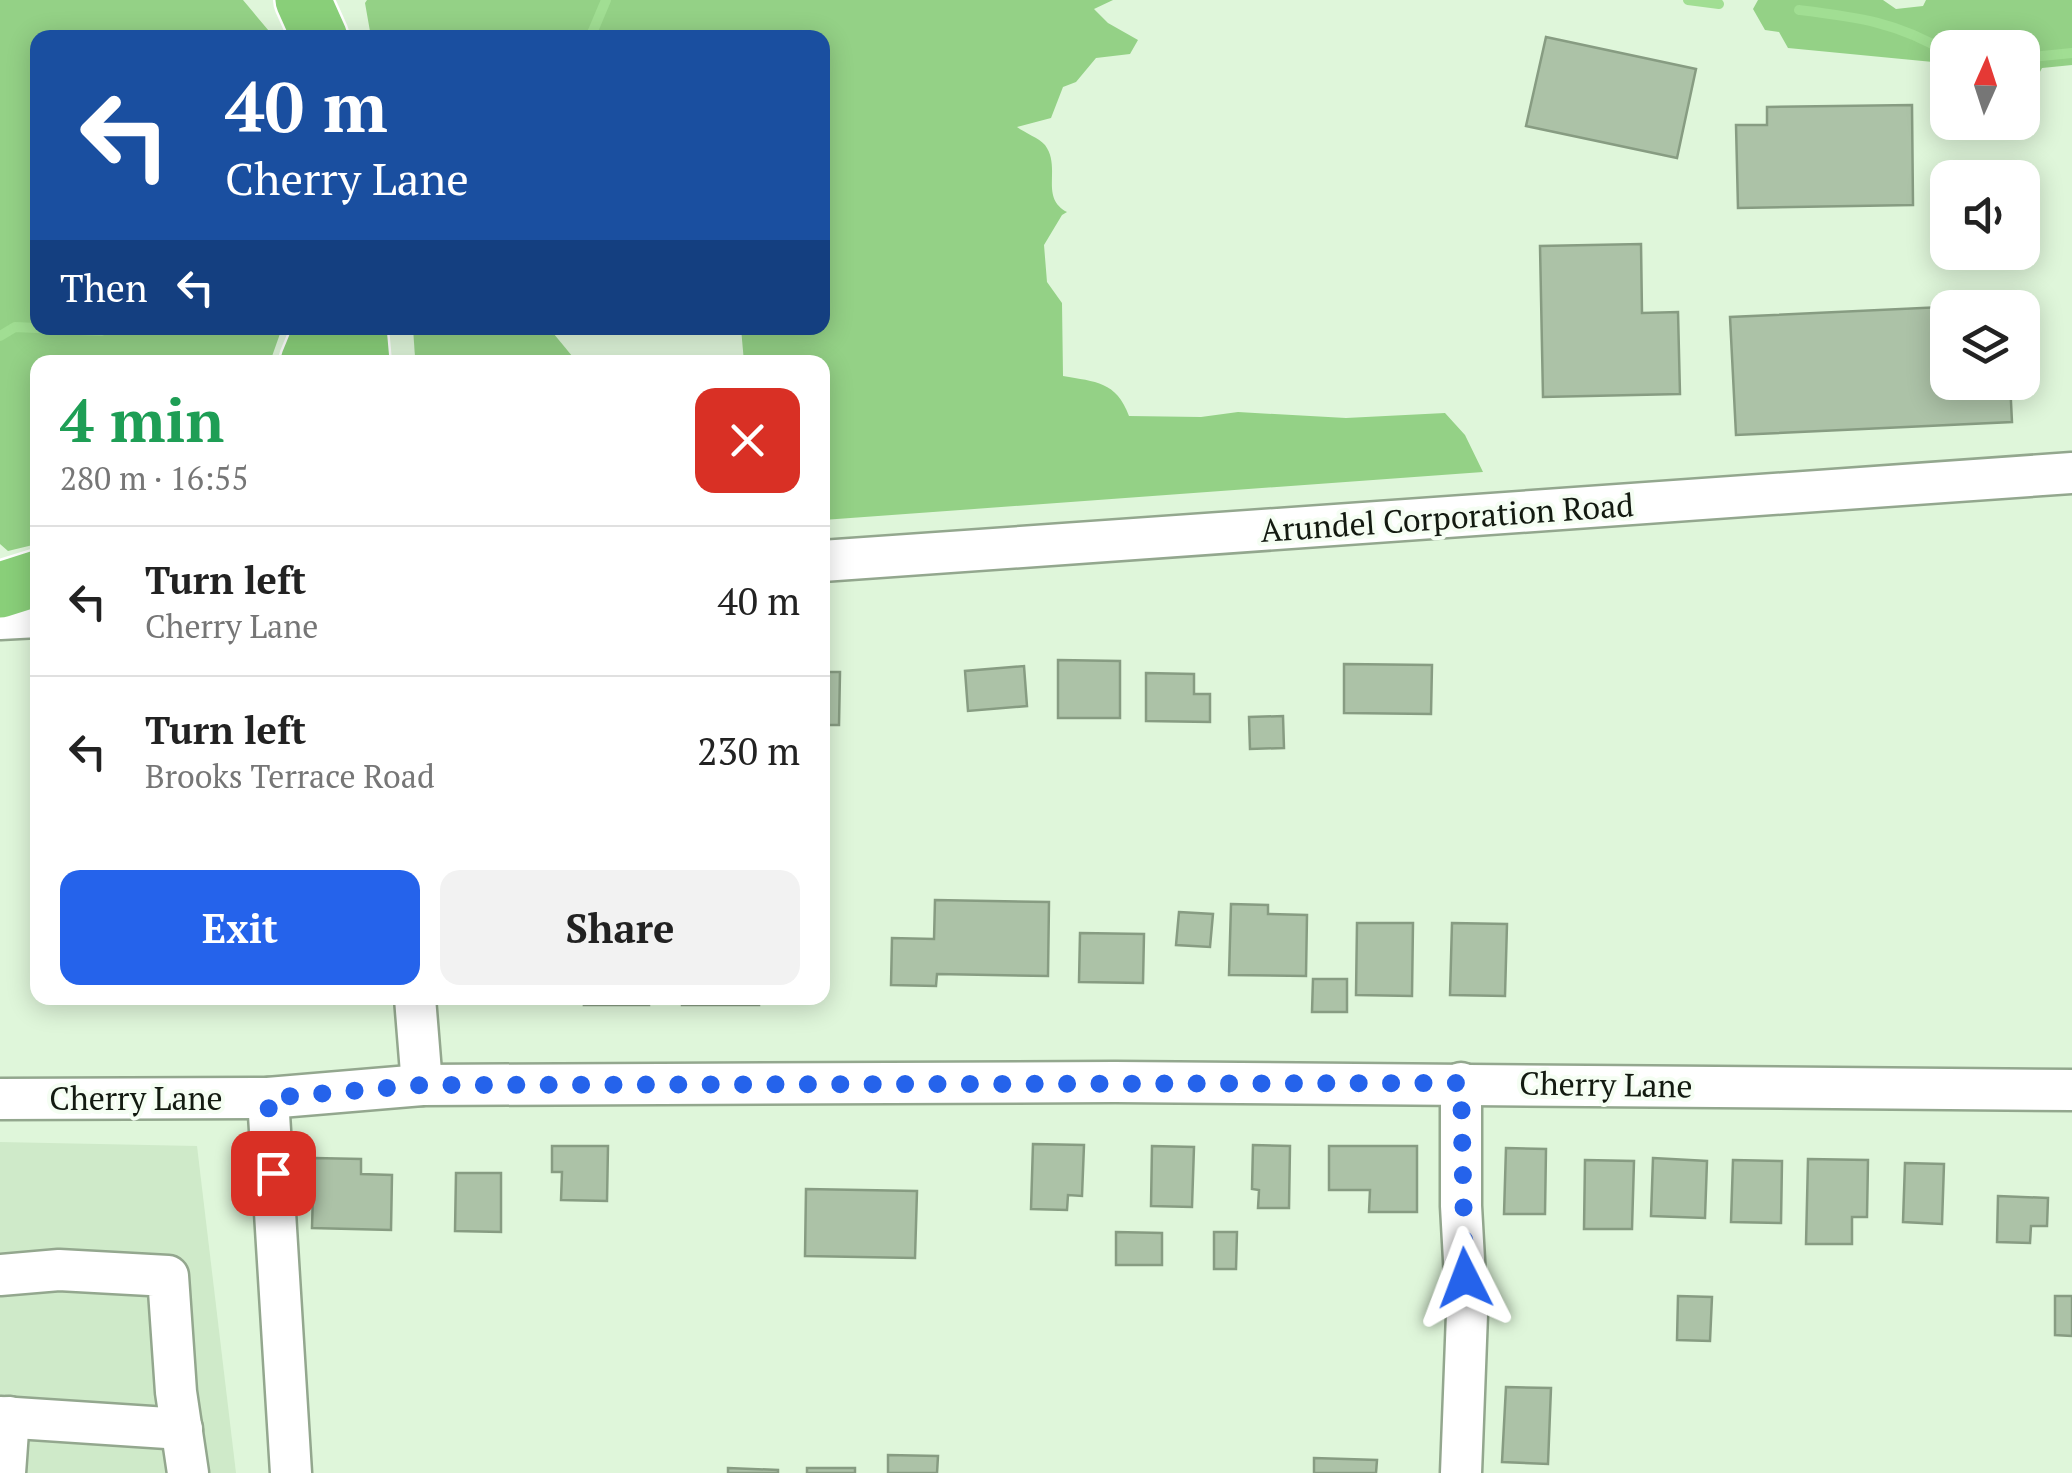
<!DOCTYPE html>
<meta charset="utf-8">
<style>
:root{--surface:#fff;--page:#f2f2f2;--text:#222;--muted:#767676;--line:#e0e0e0;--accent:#2563eb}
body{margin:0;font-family:"PT Serif",serif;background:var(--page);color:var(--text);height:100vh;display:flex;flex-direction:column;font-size:38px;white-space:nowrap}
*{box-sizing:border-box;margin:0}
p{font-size:32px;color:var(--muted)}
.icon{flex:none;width:55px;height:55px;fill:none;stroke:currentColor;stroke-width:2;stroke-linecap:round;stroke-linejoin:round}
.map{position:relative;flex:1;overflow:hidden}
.panel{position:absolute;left:30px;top:355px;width:800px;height:650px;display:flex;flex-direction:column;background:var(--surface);border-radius:20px;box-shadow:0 5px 25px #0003}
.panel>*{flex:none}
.guide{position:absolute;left:30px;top:30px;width:800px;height:305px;border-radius:20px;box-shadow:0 5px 25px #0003;background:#1a4fa0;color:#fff;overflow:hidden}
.needle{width:65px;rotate:3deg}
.tools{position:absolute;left:1930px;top:30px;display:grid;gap:20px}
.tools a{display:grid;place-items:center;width:110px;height:110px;border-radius:20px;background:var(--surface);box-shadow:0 5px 25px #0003;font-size:50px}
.pin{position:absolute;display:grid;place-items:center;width:85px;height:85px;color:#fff;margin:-42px;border-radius:20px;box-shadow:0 5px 15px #0006}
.me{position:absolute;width:110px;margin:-55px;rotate:357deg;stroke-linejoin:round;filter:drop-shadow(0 0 8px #0008)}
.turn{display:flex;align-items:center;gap:35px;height:210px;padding:0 30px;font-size:45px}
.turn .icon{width:130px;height:130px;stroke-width:2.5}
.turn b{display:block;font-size:70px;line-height:85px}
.then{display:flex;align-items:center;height:95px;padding:0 30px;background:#0003;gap:20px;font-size:38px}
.round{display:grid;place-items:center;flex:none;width:105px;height:105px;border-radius:20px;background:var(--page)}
.overview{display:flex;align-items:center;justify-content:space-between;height:170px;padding:0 30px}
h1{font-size:60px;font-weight:600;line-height:75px;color:#1e9e55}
.primary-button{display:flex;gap:20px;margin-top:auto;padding:20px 30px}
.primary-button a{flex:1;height:115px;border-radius:20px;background:var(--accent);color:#fff;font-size:40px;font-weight:600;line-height:115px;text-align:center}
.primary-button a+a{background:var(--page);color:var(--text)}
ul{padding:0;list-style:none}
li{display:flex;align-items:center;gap:30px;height:150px;padding:0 30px;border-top:2px solid var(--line)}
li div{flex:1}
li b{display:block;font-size:38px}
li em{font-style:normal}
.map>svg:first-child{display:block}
.built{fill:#cfeac9}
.forest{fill:#94d186}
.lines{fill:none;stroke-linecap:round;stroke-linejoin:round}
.stream{stroke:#a1de93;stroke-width:10}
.building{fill:#acc2a7;stroke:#879c82;stroke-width:2.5}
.minor-casing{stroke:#93a78e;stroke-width:45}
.highway-casing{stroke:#fff;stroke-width:60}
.minor{stroke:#fff;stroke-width:40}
.highway{stroke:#89cf79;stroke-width:55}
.route{stroke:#2563eb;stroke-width:18;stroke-dasharray:0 32.4}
.labels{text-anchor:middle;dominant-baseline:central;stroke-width:8;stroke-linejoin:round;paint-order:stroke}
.street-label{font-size:32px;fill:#131a11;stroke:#f5fef3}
</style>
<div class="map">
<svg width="2072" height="1473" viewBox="0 0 2072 1473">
<rect width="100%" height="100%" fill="#dff6da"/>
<path class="built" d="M0,1142L197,1146L236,1473H0Z"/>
<g class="forest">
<path d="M0,0H243L274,37L38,38V328H282L270,362H38L37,544L8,551L0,544Z"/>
<path d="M367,0H1113L1094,9L1108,23L1138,40L1130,54L1096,58L1076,82L1063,87L1051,118L1017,127C1025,133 1039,138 1045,145C1062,168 1039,197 1067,212L1062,215L1044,245L1047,282L1062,303L1063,376C1096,382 1116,381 1129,416L1201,417L1238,412L1346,418L1445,413L1465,435L1483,472L823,520L822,362H744L741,328H822V38L371,37L365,3Z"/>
<path d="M1758,0H1883L1896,9L1923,6L1926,0H2072V65L2042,68L2023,105L2022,48H1948L1947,70L1933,62L1788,48L1779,32L1765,30L1753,9Z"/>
<path d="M413,328H549L577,362H419L415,357Z"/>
</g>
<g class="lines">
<g class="stream">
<path d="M1688,0L1719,4"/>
<path d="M1799,10C1856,17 1898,22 1948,53"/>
<path d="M590,38L606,0"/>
<path d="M2022,58L2072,53"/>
<path d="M0,336L15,327L101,331L107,328"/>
</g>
</g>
<g class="building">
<path d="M1546,37L1696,69L1677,158L1526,126Z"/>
<path d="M1912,105L1913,205L1738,208L1736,125H1767V107Z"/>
<path d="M1641,244L1642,313L1678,312L1680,394L1543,397L1540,246Z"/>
<path d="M2006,304V308H1948V382H2010L2012,422L1736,435L1730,317Z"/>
<path d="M1058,660L1120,661V718H1058Z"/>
<path d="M1344,664L1432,665L1431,714L1344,713Z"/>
<path d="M1024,666L1027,706L968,711L965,671Z"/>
<path d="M822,672H840L839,725H822Z"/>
<path d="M1146,673L1194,674V694H1210V722L1146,721Z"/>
<path d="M1283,716L1284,748L1250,749L1249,717Z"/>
<path d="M935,900L1049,902L1048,976L937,974L936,986L891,985L892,938L934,939Z"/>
<path d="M1231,904L1268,905V914L1307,915L1306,976L1229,975Z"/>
<path d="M1179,912L1213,914L1210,947L1176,945Z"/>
<path d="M1357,923H1413L1412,996L1356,995Z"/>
<path d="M1452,923L1507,924L1505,996L1450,995Z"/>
<path d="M1080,933L1144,934L1143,983L1079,982Z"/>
<path d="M1313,979H1347V1012H1312Z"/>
<path d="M585,998H649V1005H584Z"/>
<rect x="682" y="998" width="77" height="7"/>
<path d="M1033,1144L1084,1145L1082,1196L1068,1195L1067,1210L1031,1209Z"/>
<path d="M1253,1145L1290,1146L1289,1208H1258L1259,1190L1252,1189Z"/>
<path d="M552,1146H608L607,1201L561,1200L562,1172H552Z"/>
<path d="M1152,1146L1194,1147L1192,1207L1151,1206Z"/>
<path d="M1329,1146H1417V1212H1369L1370,1190H1329Z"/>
<path d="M1506,1148L1546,1149L1545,1214H1504Z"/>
<path d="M314,1158L361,1159V1174L392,1175L391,1230L312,1228Z"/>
<path d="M1653,1158L1707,1161L1705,1218L1651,1216Z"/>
<path d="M1808,1159L1868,1160L1867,1217H1852V1244H1806Z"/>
<path d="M1585,1160L1634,1161L1632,1229H1584Z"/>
<path d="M1733,1160L1782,1161L1781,1223L1731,1222Z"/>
<path d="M1905,1163L1944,1164L1942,1224L1903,1222Z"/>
<path d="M456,1173H501V1232L455,1231Z"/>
<path d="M806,1189L917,1191L915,1258L805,1256Z"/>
<path d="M1998,1196L2048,1198L2047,1226H2031L2030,1243L1997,1242Z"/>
<path d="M1116,1232L1162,1233V1265H1116Z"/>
<path d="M1214,1232H1237L1236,1269H1214Z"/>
<path d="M1678,1296L1712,1297L1710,1341L1677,1340Z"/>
<path d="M2055,1296H2072V1336L2055,1335Z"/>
<path d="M1506,1387L1551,1388L1548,1464L1502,1462Z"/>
<path d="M888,1455L938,1456L937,1473H888Z"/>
<path d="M1314,1458L1377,1460L1376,1473H1314Z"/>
<path d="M728,1468L778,1470V1473H728Z"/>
<rect x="807" y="1468" width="48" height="5"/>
</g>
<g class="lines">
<defs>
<g id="minor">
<path d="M822,561L2072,473"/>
<path d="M0,619L38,617"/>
<path d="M415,998L422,1085"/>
<path d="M268,1098L291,1473"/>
<path d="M0,1099L268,1098L422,1085L1115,1082L2072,1090"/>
<path d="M0,1275L59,1270L168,1276L176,1392L188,1473"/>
<path d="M0,1417L182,1429"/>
<path d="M5,1473L9,1417"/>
<path d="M1461,1473L1467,1314L1461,1206V1083"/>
</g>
<g id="highway">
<path d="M303,0L320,38"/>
<path d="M359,328L362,362"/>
<path d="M308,362L322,328"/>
<path d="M0,590L38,578"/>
</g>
</defs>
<use href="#minor" class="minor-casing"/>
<use href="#highway" class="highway-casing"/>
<use href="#minor" class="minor"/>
<use href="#highway" class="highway"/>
</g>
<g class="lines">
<path class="route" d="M273,1173L268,1098L422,1085L1461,1083L1465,1278"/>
</g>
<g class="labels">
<g class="street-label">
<text transform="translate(1447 517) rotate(-4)">Arundel Corporation Road</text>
<text transform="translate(1606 1084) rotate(1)">Cherry Lane</text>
<text x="136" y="1098">Cherry Lane</text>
</g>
</g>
</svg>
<div class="tools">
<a><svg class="needle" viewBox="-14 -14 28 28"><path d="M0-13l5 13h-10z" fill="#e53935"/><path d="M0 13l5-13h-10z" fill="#767676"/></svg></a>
<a><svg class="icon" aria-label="sound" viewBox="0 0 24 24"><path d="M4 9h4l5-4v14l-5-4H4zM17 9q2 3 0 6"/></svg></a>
<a><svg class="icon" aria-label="layers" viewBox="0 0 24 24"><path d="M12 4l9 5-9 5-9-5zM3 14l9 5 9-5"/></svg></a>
</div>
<div class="pin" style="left:273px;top:1173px;background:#d93025"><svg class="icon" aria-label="arrive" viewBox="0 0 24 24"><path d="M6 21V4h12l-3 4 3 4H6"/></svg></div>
<svg class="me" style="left:1465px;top:1278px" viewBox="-20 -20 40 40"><path d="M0-17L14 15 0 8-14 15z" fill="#2563eb" stroke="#fff" stroke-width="4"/></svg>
<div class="guide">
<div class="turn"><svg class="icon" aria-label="left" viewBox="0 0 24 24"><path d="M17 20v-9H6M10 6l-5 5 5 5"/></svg><div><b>40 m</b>Cherry Lane</div></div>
<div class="then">Then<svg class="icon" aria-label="left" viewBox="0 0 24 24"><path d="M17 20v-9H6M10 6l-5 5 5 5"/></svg></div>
</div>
<section class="panel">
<div class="overview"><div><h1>4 min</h1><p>280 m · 16:55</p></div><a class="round" style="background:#d93025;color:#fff"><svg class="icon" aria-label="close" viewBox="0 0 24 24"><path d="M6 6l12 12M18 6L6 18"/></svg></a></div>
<ul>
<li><svg class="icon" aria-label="left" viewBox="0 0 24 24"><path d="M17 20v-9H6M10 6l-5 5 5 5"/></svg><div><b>Turn left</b><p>Cherry Lane</p></div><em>40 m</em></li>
<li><svg class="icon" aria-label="left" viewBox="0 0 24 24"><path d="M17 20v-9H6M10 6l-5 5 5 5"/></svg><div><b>Turn left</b><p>Brooks Terrace Road</p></div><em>230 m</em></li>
</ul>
<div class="primary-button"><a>Exit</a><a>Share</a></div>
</section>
</div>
